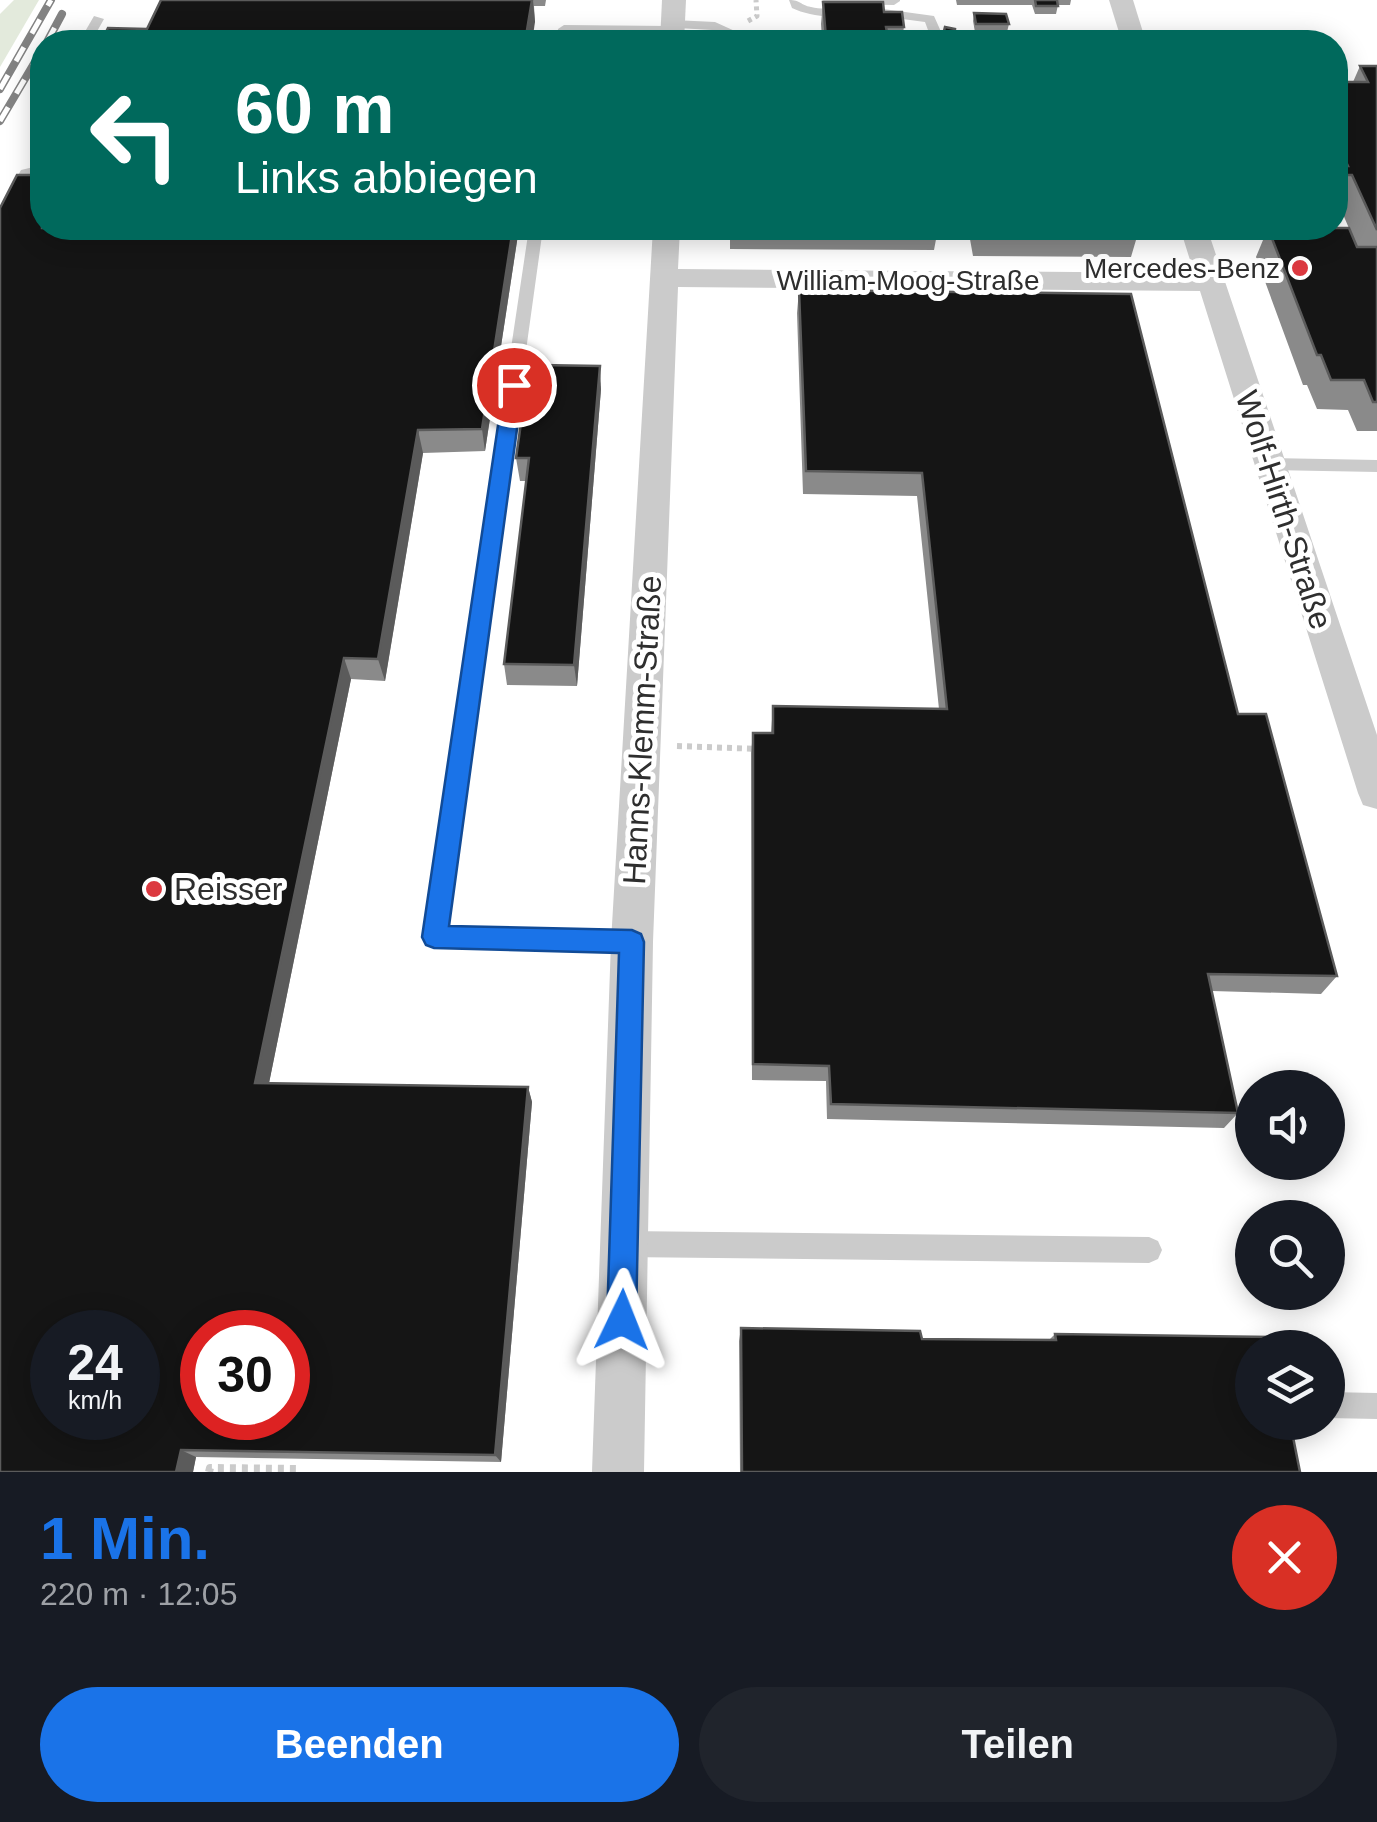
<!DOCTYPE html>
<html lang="de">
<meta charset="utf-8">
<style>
:root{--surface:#171b24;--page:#20242c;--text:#f1f3f6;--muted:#9ea1a6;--accent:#1a73e8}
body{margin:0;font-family:Helvetica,sans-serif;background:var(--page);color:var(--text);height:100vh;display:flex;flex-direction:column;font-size:38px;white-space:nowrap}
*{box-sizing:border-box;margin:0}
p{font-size:32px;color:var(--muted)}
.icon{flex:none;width:55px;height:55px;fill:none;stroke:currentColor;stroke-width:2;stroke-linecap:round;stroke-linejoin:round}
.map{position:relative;height:1472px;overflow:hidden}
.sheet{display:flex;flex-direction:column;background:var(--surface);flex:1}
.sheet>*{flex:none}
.guide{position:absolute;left:30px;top:30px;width:1318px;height:210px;border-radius:40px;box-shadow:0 5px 25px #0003;background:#00695c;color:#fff;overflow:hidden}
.buttons{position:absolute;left:1235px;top:1070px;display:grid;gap:20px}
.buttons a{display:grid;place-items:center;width:110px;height:110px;border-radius:50%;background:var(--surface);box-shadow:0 5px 25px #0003;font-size:50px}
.speed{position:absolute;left:30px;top:1310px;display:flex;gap:20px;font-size:50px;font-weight:700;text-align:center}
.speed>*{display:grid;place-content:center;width:130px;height:130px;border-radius:50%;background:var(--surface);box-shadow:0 5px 25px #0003;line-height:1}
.speed small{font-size:25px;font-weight:400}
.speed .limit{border:15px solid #d22;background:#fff;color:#111}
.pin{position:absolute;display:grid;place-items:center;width:85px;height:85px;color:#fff;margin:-42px;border:5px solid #fff;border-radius:50%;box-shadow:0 2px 10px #0007}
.me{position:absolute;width:110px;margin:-55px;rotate:2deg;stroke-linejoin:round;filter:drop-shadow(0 0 8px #0008)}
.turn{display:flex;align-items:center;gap:35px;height:210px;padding:0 40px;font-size:45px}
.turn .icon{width:130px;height:130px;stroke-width:2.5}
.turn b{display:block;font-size:70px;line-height:85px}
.round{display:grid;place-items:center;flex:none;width:105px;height:105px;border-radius:52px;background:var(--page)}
.summary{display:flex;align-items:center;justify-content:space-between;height:170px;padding:0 40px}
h1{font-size:60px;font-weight:600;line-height:75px;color:var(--accent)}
.button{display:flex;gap:20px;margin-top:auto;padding:20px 40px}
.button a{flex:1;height:115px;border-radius:60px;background:var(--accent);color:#fff;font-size:40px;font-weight:600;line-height:115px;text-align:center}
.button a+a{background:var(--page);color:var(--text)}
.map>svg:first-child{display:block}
.green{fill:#e3eadc}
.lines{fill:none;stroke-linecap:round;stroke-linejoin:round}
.path-far2{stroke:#cbcbcb;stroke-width:5;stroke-dasharray:4 4;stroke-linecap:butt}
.path-far1{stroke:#cbcbcb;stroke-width:6;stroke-dasharray:5 5;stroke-linecap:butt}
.path{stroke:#cbcbcb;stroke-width:8;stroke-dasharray:6 6;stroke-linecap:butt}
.service{fill:#cbcbcb;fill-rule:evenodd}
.minor{fill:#cbcbcb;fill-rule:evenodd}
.rail-casing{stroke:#838383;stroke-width:8}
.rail{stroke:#fff;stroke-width:5;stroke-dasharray:16;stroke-linecap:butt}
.wall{fill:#8a8a8a}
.shaded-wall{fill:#5b5b5b}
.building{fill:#151515;stroke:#5b5b5b;stroke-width:2.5;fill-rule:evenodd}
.route{fill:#1a73e8;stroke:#114b97;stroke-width:2.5}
.poi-dot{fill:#dc3940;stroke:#fff;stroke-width:4}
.labels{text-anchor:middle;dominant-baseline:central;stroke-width:10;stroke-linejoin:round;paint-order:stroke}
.far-poi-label{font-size:28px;fill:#2e2e2e;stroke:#fff;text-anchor:end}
.far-street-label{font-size:28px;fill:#2e2e2e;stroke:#fff}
.street-label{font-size:32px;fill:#2e2e2e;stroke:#fff}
.poi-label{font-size:32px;fill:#2e2e2e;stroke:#fff;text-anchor:start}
</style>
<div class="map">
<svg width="1377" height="1472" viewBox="0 0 1377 1472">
<rect width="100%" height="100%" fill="#fff"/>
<path class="green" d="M14,0H39L0,67V14Z"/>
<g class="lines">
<path class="path-far2" d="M748,21L757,16L756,0"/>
<path class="path-far1" d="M677,746L759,749"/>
<path class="path" d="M209,1472L210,1468L297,1469L296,1472"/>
<g class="service">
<path d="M789,0C801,0 800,5 811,7C826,11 840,5 853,12C836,20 809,16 792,8Z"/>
<path d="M822,0H900V1L894,5L828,4Z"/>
<path d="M876,8L934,16L942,34L1133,35L1139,39L1134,42H937L931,38L925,22L872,15V9Z"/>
<path d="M94,16L104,19L91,42H79Z"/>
<path d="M673,20L715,22L737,32L738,42H726V37L712,30L678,28L677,33L673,34L570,33L568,42H556L558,29L564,25L668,26L669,21Z"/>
<path d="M42,165V173L33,174L7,222L0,226V208L21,170Z"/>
<path d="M529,228H543L446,927L632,932L640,935L643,942L640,949L632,952L434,947L426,944L423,937Z"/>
<path d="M1267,458L1377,460V472L1267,470L1258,464Z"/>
<path d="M623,1231L1149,1237L1158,1241L1162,1250L1158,1259L1149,1263L623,1257L614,1253L610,1244L614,1235Z"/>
<path d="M1328,1392L1377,1393V1419L1328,1418Z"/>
</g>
<g class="minor">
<path d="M662,0H686L684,42H660Z"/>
<path d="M1109,0H1133L1146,42H1122Z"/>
<path d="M653,228H680L678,269L1194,273L1180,228H1207L1377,735V809L1363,805L1358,793L1200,291L678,287L653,942L644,1472H592L611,942Z"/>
</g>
<defs>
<g id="rail">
<path d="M47,42L62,14"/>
<path d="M0,89L51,0"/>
<path d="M0,121L42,50"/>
</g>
</defs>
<use href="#rail" class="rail-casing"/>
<use href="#rail" class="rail"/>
</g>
<g class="wall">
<path d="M161,0H546L545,6H534L535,22Z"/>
<path d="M956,0H1071L1070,5H1058L1056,14H1035L1032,5H957Z"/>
<path d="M823,2H883L884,12H902L904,27L902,38H942L945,27L955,29L954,38H1002L1003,42H772V37L822,38L821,24Z"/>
<path d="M974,13L1009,24L1007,32H975L973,21Z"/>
<path d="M1360,66H1377V431H1357L1348,410L1317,409L1307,385H1303L1256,257L1268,228L1357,247L1339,205H1335V82H1353Z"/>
<path d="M42,228H519L485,451L423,453L385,681L351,679L269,1083L528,1087L532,1102L501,1462L196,1457L193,1472H0Z"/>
<path d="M730,228L937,234L934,250L730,249Z"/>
<path d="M968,228H1155L1151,240H1136L1131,257L973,256Z"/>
<path d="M799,290L1238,714L1337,976L1321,994L1212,991L1238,1113L1224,1128L827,1119L826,1081L752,1080L751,753L753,733H771L773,706L939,709L917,496L803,494L797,313Z"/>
<path d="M601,389L577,686L507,685L504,664L526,481H520L516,458L532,423Z"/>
<path d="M741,1328L922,1339L1049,1340L1055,1334L1300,1472H740L739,1341Z"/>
</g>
<g class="shaded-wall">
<path d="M532,0H533L535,22L532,42H525Z"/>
<path d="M513,228H519L485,451L482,429Z"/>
<path d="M600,366L601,389L577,686L574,665Z"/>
<path d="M418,430L423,453L385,681L378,659Z"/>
<path d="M344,658L351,679L266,1098L255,1083Z"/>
<path d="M528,1087L532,1102L501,1462L495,1455Z"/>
<path d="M181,1450L196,1457L193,1472H176Z"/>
</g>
<g class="building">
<path d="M161,0H532L525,42H101L108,28L147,29Z"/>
<path d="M1035,0H1057L1058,6H1036Z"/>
<path d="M823,2H883L884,12H902L904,27H886L888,38H947L943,35L945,27L955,29L954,38H1002L1003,42H772V37L826,38Z"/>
<path d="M974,13L1006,14L1009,24H976Z"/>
<path d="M1360,66H1377V230L1352,175H1346L1342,166H1348L1340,149H1335V82H1368Z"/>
<path d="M17,175H42V228H513L482,429L418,430L378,659L344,658L255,1083L528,1087L495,1455L181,1450L176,1472H0V208ZM52,1332H138V1418H52ZM202,1332H288V1418H202Z"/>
<path d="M730,228H936L937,234L730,233Z"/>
<path d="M976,228H1136L1138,234L977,233Z"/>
<path d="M1268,228H1349L1357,247H1377V402H1373L1364,380H1331L1321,355H1317Z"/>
<path d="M799,290L1131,294L1238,714H1266L1337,976L1208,974L1238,1113L831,1104L829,1066L753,1064V733H773V706L947,709L922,473L806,471Z"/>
<path d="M539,365L600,366L574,665L504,664L529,458H516L521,423H532Z"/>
<path d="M741,1328L920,1331L922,1339L1056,1340L1055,1334L1272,1337L1274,1348H1252V1422H1290L1300,1472H742Z"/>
</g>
<path class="route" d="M514,379L523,385L449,926L632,930L641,934L644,942L636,1320L632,1331L622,1335L611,1331L607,1320L619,953L434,948L426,945L422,937L504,385Z"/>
<g class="poi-dot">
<circle cx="1300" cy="268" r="10"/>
<circle cx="154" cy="889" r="10"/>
</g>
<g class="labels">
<g class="far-poi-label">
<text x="1280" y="268">Mercedes-Benz</text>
</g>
<g class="far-street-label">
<text x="908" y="280">William-Moog-Straße</text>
</g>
<g class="street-label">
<text transform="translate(1284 510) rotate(72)">Wolf-Hirth-Straße</text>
<text transform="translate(642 730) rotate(-87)">Hanns-Klemm-Straße</text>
</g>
<g class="poi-label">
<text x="174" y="889">Reisser</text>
</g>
</g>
</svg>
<div class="buttons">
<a><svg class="icon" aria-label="sound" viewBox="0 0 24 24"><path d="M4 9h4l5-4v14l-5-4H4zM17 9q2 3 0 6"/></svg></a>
<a><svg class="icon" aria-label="search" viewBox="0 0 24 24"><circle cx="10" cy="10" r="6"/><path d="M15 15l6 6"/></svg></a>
<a><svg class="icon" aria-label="layers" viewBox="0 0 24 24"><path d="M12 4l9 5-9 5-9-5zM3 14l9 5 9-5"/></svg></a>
</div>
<div class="speed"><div>24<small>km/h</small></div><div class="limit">30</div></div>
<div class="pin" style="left:514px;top:385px;background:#d93025"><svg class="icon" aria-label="arrive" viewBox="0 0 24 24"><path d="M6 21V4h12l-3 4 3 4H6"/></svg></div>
<svg class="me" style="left:622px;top:1320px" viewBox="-20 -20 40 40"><path d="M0-17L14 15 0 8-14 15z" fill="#1a73e8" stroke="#fff" stroke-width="4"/></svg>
<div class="guide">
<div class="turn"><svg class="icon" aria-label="left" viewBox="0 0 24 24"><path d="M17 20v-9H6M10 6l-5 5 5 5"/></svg><div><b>60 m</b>Links abbiegen</div></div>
</div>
</div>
<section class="sheet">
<div class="summary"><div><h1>1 Min.</h1><p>220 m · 12:05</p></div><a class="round" style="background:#d93025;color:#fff"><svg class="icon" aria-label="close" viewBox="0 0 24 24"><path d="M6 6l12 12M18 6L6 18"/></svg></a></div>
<div class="button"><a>Beenden</a><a>Teilen</a></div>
</section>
